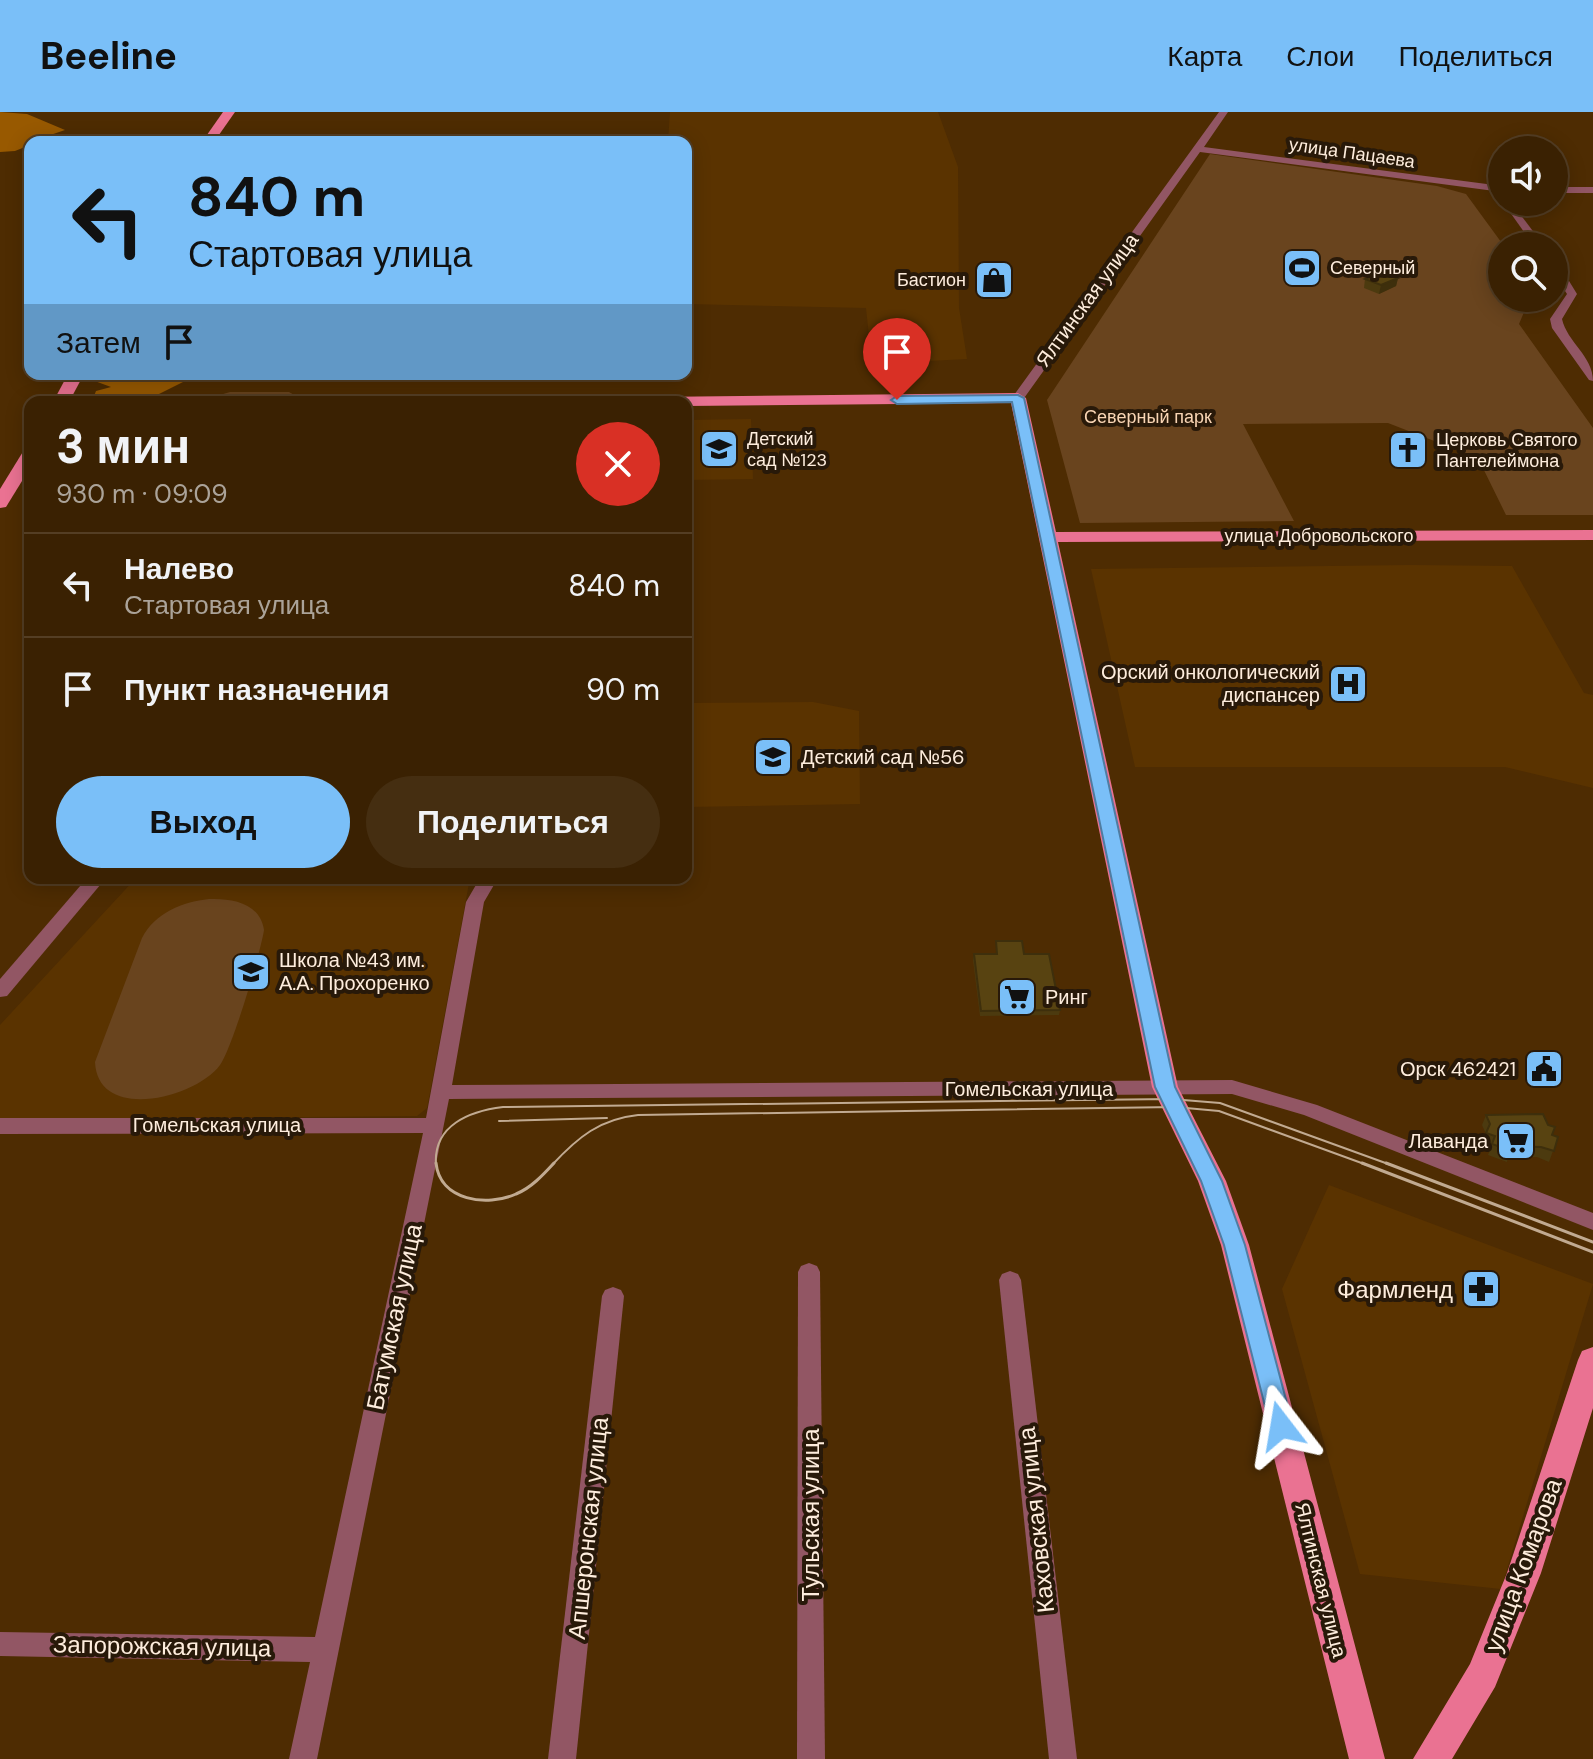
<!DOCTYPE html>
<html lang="ru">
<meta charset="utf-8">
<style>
:root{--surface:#3a2102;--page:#452e11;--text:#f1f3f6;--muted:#aba399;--line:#543e24;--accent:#7abff8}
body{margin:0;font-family:"DM Sans",sans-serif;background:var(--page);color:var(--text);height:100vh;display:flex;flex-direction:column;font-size:30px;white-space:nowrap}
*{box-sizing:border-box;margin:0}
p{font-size:26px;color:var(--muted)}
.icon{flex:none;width:44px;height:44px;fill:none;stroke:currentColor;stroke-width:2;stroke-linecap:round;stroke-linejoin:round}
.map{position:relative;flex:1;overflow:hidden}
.drawer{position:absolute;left:24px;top:284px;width:668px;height:488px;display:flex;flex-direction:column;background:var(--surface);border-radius:16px;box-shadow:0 4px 20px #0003,0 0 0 2px var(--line)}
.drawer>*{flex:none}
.banner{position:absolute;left:24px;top:24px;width:668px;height:244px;border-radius:16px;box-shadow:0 4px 20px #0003,0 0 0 2px var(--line);background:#7abff8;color:#111;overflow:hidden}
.fabs{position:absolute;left:1488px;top:24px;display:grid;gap:16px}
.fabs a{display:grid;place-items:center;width:80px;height:80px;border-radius:50%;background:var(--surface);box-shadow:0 4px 20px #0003,0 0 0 2px var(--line);font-size:40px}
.pin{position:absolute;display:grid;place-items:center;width:68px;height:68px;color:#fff;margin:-82px -34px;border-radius:50% 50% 50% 0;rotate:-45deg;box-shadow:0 0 8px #0007}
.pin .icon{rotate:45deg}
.me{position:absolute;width:88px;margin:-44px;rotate:346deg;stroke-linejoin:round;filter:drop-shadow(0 0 6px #0008)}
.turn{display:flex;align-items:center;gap:28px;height:168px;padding:0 32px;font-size:36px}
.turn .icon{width:104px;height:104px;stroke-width:2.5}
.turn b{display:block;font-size:56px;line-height:68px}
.then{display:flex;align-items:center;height:76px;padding:0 32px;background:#0003;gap:16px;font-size:30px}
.round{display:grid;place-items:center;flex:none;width:84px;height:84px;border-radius:42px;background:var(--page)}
.head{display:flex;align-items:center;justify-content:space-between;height:136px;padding:0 32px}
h1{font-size:48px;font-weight:700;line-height:60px}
.primary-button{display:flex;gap:16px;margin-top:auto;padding:16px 32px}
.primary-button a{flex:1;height:92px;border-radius:48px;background:var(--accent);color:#111;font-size:32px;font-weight:700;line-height:92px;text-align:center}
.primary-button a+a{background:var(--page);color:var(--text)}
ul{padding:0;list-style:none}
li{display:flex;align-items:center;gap:24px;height:104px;padding:0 32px;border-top:2px solid var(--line)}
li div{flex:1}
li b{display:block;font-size:30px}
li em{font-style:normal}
header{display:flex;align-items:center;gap:48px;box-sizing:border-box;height:112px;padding:0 40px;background:var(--accent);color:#111}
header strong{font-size:38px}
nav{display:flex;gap:44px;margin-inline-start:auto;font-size:28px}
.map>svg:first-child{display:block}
.built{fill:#5a3300}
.green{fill:#69441e}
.forest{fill:#985900}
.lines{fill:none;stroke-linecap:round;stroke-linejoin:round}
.minor{fill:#925664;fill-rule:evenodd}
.major{fill:#ea7292;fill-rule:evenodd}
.tram-far1{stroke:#c1aa91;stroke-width:2}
.tram{stroke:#c1aa91;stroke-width:3}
.wall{fill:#4c3a0f}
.shaded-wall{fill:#3e2f0c}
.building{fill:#584311;stroke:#3e2f0c;stroke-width:2}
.route{fill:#7abff8;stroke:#4f7ca1;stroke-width:2}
.labels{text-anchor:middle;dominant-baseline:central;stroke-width:8;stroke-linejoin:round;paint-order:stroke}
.far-street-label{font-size:18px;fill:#feeddd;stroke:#281909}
.far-poi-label{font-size:18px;fill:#feeddd;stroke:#281909;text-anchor:start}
.far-park-label{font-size:18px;fill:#f9d5b4;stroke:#281909}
.street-label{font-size:20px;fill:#feeddd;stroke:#281909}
.poi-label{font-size:20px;fill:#feeddd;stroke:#281909;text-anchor:end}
.near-poi-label{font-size:24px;fill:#feeddd;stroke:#281909;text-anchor:end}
.near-street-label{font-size:24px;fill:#feeddd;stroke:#281909}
</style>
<header>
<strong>Beeline</strong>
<nav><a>Карта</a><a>Слои</a><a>Поделиться</a></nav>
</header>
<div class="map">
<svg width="1593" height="1647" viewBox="0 0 1593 1647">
<rect width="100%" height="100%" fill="#4e2c02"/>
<g class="built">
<path d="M670,0H938L958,55L959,196L967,247L872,252L866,196L686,192V30H668Z"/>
<path d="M751,307L753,367L686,368V308Z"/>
<path d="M1411,453L1512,454L1584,581L1593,583V676L1505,655H1135L1091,457Z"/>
<path d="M813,590L859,599L860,692L686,695V591Z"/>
<path d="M136,766H470L427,996L417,1004L0,1008V913Z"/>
<path d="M1329,1073L1593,1172L1501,1477L1360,1462L1282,1177Z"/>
</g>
<g class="green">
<path d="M1210,42L1437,74L1466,82L1504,134L1502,186H1530L1519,212L1593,316V403H1506L1478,346L1388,311L1243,312L1294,409L1080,411L1047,288Z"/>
<path d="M230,280H289L296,284L291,289L196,290Z"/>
<path d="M209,787C232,786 260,791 264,818C261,839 232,937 220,953C196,986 98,1011 95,950L142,826C155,801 182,790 209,787Z"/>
</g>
<g class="forest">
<path d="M0,0L27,2L65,18L30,30V33L15,39L0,40Z"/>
<path d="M101,262H199L147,288L98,289L94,284L96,279L111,275L92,268L96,263Z"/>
</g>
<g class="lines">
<g class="minor">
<path d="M1219,0H1228L1204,35L1502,74V80L1200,40L1022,289H1014V283Z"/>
<rect x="1554" y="75" width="39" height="6"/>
<path d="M1502,89L1511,90L1544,134H1534Z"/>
<path d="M1554,150L1558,151L1577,182L1562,207C1567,230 1593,244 1593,269L1589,268L1552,216L1550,207L1567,182L1554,162Z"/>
<path d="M87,766H106L7,884L0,885V867Z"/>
<path d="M480,766H498L484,790L452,973L1232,968L1317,993L1593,1101V1118L1304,1003L1232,982L449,987L317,1647H289L310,1550L0,1544V1520L315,1525L423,1021L0,1022V1006H426L466,790Z"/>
<path d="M809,1151L817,1154L820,1160L825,1647H797L798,1160L801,1154Z"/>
<path d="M1010,1159L1018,1162L1021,1168L1077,1647H1049L999,1168L1002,1162Z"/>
<path d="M613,1175L621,1178L624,1184L576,1647H548L602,1184L605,1178Z"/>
</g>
<g class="major">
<path d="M223,0H235L214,30H202Z"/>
<path d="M68,262H84L69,290H53Z"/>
<path d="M1018,281L1026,286L1056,420L1593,418V428L1058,430L1178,975L1226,1069L1249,1133L1385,1647H1349L1221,1133L1198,1069L1152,975L1011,291L686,294V290H645L653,285Z"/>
<path d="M30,337V356L6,395L0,396V377L24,338Z"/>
<path d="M1593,1235V1296L1541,1461L1495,1575L1452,1647H1413L1470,1552L1507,1461L1578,1248L1582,1239Z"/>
</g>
<g class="tram-far1">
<path d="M499,1009L607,1006"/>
<path d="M436,1053C433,1013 470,999 503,995L1171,987L1220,991L1391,1053"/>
<path d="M552,1053C578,1025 600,1007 638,1003L1175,995L1219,999L1367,1053"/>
</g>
<g class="tram">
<path d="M436,1051C440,1089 487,1095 516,1082C531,1076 543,1063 554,1051"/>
<path d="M1362,1051L1593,1140"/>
<path d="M1386,1051L1593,1130"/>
</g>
</g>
<g class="wall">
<path d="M1398,166L1396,174L1379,182L1364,176L1365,167Z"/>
<path d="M996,829L1024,842L1060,898L1059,903L980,904L973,848L974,842H996Z"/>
<path d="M1486,1003L1558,1025L1549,1050L1537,1045H1508L1507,1050L1488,1043L1491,1035L1482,1032L1486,1022L1482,1013Z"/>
</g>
<path class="shaded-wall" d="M1398,166L1396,174L1379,182L1381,173Z"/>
<g class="building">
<path d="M1382,160L1398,166L1381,173L1365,167Z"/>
<path d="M996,829H1022L1024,842H1049L1060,898L981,899L974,842H997Z"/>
<path d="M1543,1002L1548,1013L1555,1015L1552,1023L1558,1025L1554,1039L1541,1035L1513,1034L1511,1039L1492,1032L1495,1024L1486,1021L1490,1012L1486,1003Z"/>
</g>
<path class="route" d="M1018,283L1024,286L1175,975L1222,1069L1245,1133L1293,1314L1290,1322L1281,1325L1273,1322L1270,1314L1224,1133L1201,1069L1155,975L1012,290L897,292L891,288L897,284Z"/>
<defs>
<symbol id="stadium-square" viewBox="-11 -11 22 22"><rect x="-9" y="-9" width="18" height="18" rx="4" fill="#7abff8" stroke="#281909"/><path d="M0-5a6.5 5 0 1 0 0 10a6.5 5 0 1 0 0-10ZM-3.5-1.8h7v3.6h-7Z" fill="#111"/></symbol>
<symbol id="shop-square" viewBox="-11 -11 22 22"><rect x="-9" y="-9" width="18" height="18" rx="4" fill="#7abff8" stroke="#281909"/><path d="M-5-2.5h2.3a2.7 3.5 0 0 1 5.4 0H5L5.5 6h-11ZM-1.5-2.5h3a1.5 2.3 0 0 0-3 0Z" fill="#111"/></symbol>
<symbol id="school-square" viewBox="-11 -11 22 22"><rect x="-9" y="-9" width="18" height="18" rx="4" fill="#7abff8" stroke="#281909"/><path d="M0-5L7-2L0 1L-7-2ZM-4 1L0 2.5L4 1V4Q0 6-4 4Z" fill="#111"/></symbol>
<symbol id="church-square" viewBox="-11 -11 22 22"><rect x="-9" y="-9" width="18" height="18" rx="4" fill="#7abff8" stroke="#281909"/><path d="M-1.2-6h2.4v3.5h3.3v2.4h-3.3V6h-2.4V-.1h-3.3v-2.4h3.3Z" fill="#111"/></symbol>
<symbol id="hospital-square" viewBox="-11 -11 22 22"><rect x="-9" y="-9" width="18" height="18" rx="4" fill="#7abff8" stroke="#281909"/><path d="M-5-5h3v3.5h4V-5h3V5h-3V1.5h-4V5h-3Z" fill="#111"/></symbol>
<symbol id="supermarket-square" viewBox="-11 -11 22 22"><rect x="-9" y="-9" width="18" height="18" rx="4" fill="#7abff8" stroke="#281909"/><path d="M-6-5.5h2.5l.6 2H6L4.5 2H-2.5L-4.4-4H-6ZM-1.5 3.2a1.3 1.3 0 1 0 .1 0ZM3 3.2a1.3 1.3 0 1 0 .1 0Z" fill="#111"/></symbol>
<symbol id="civic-square" viewBox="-11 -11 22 22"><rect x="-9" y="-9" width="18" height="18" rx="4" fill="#7abff8" stroke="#281909"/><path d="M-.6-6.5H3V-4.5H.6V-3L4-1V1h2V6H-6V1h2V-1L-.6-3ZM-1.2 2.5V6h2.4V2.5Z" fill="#111"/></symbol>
<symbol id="pharmacy-square" viewBox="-11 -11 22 22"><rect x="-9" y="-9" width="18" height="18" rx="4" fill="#7abff8" stroke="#281909"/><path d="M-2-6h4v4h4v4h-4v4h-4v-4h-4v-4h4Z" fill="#111"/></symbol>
</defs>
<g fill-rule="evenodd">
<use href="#stadium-square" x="1280" y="134" width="44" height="44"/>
<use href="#shop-square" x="972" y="146" width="44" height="44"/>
<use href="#school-square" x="697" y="315" width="44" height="44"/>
<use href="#church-square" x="1386" y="316" width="44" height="44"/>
<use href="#hospital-square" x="1326" y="550" width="44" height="44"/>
<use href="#school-square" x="751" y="623" width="44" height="44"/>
<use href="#school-square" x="229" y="838" width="44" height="44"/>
<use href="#supermarket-square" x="995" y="863" width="44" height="44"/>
<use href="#civic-square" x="1522" y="935" width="44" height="44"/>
<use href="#supermarket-square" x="1494" y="1007" width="44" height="44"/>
<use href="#pharmacy-square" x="1459" y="1155" width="44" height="44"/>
</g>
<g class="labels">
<g class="far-street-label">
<text transform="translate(1352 41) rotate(8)">улица Пацаева</text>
<text x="1319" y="424">улица Добровольского</text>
</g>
<g class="far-poi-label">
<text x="1330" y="156">Северный</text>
<text x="966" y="168" text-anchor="end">Бастион</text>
<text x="747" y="327">Детский<tspan x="747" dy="21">сад №123</tspan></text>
<text x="1436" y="328">Церковь Святого<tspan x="1436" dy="21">Пантелеймона</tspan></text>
</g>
<g class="far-park-label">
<text x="1148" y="305">Северный парк</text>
</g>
<g class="street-label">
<text transform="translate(1087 188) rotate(-54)">Ялтинская улица</text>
<text x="1029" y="977">Гомельская улица</text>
<text x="217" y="1013">Гомельская улица</text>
<text transform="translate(1321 1468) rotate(76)">Ялтинская улица</text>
</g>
<g class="poi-label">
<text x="1320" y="560">Орский онкологический<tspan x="1320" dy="23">диспансер</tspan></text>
<text x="801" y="645" text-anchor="start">Детский сад №56</text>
<text x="279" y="848" text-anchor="start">Школа №43 им.<tspan x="279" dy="23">А.А. Прохоренко</tspan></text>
<text x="1045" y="885" text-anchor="start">Ринг</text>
<text x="1516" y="957">Орск 462421</text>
<text x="1488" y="1029">Лаванда</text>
</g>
<g class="near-poi-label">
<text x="1453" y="1177">Фармленд</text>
</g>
<g class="near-street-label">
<text transform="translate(394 1205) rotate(-78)">Батумская улица</text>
<text transform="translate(810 1403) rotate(-90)">Тульская улица</text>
<text transform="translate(1036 1408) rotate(-96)">Каховская улица</text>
<text transform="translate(588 1416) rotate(-84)">Апшеронская улица</text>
<text transform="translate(1523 1453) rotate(-70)">улица Комарова</text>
<text transform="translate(162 1534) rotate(1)">Запорожская улица</text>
</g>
</g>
</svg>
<div class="fabs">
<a><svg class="icon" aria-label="sound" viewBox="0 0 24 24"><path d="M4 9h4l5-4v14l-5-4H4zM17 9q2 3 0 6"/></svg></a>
<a><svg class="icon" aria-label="search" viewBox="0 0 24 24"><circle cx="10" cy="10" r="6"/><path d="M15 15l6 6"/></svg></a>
</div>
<div class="pin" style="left:897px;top:288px;background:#d93025"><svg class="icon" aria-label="arrive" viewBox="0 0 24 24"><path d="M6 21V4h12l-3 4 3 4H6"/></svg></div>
<svg class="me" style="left:1281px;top:1314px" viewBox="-20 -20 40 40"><path d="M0-17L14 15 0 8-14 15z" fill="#7abff8" stroke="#fff" stroke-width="4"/></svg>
<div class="banner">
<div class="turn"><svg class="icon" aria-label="left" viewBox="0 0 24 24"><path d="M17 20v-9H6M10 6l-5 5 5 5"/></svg><div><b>840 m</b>Стартовая улица</div></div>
<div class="then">Затем<svg class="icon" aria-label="arrive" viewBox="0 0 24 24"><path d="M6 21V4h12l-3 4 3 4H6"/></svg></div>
</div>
<section class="drawer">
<div class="head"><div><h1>3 мин</h1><p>930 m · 09:09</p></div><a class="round" style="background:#d93025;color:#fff"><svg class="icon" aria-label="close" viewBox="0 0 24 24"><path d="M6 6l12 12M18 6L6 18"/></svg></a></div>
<ul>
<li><svg class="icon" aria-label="left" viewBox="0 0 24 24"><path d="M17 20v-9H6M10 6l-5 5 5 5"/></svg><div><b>Налево</b><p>Стартовая улица</p></div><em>840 m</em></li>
<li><svg class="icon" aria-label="arrive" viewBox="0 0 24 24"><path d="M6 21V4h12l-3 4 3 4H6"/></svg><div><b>Пункт назначения</b></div><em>90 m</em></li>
</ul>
<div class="primary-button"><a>Выход</a><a>Поделиться</a></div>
</section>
</div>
